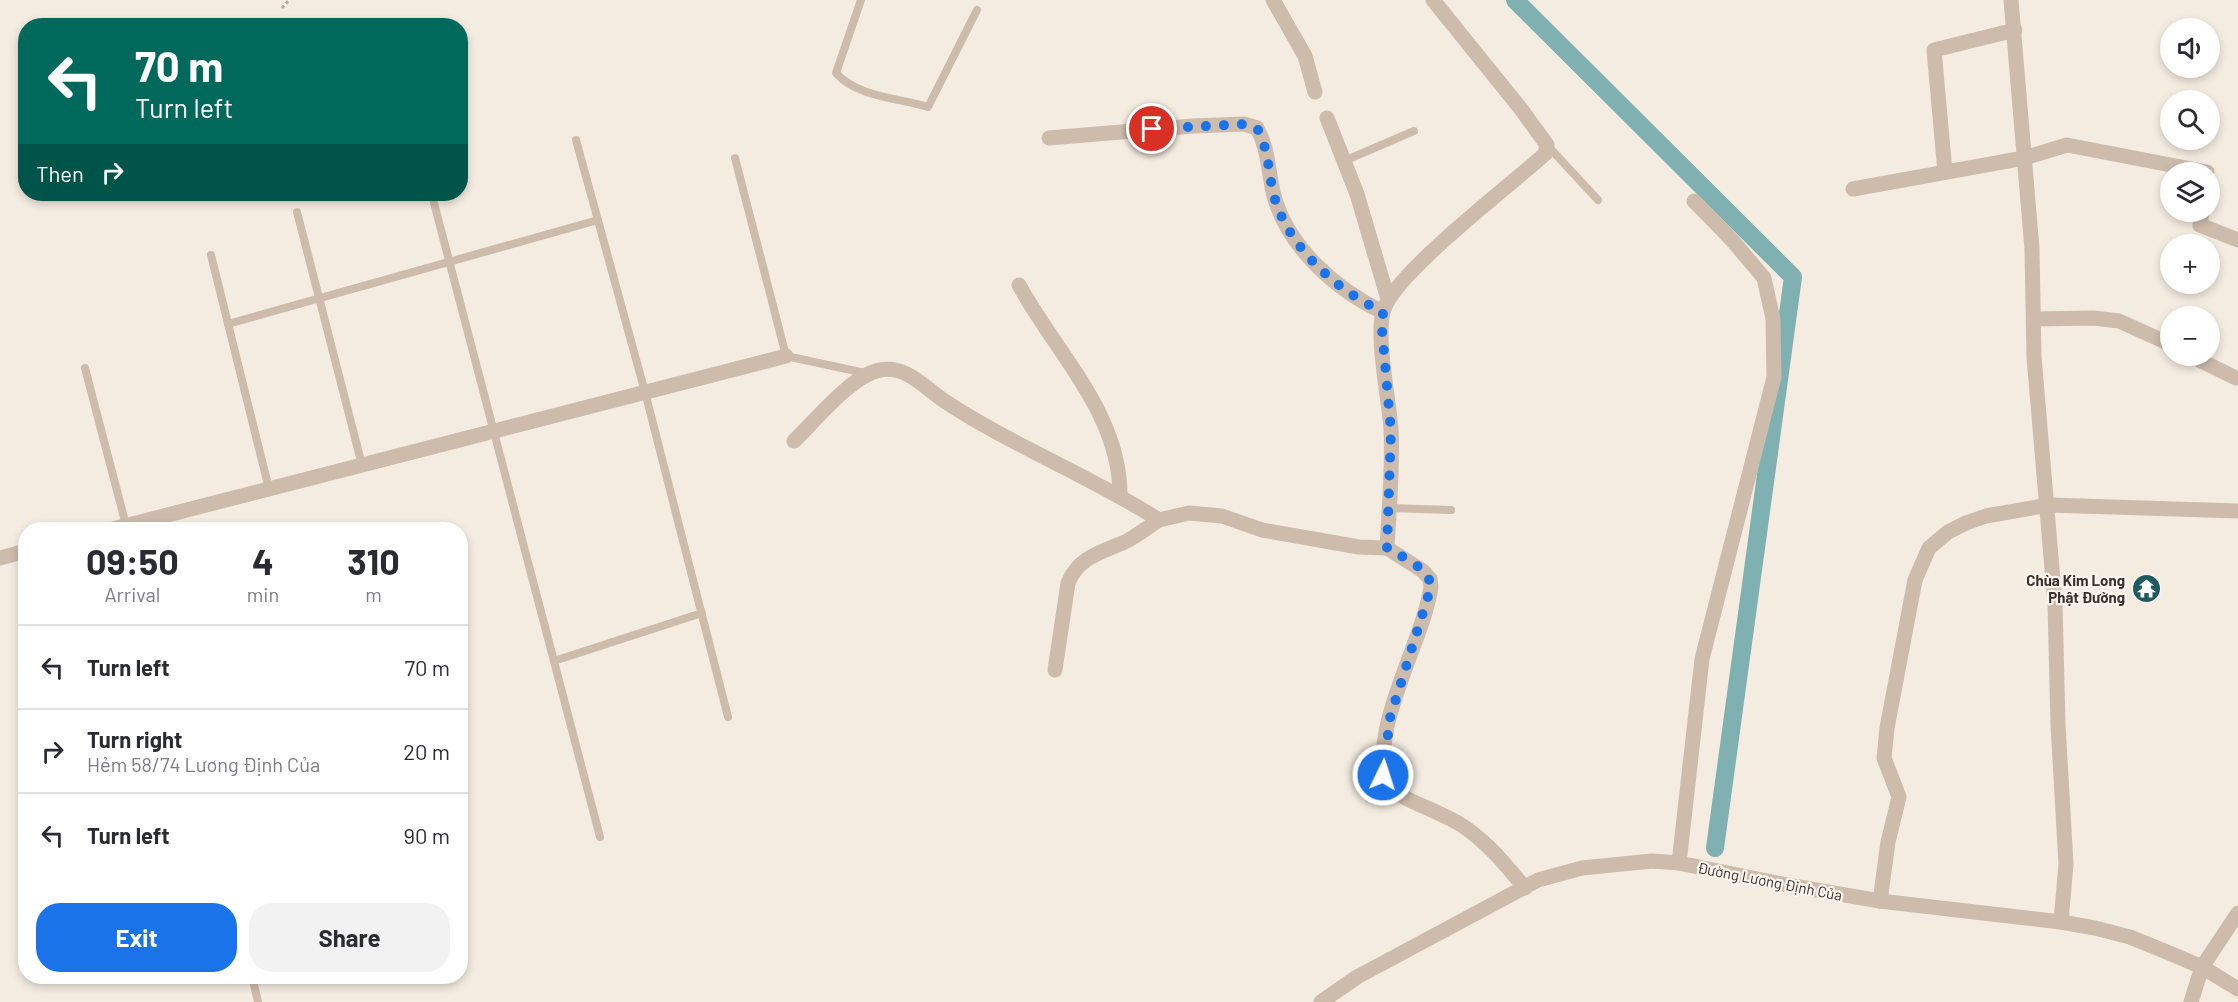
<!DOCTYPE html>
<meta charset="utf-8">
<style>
:root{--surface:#fff;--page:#f2f2f3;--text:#2b2b33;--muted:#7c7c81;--line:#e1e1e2;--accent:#1a73e8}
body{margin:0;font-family:Barlow,sans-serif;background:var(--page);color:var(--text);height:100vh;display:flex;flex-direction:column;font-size:22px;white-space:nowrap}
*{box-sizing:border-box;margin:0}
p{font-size:20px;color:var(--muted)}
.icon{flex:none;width:33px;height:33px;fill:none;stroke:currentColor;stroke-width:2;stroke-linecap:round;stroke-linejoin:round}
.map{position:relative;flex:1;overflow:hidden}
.details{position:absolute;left:18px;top:522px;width:450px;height:462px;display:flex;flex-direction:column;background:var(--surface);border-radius:24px;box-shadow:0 3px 9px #0003}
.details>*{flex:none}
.top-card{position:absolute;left:18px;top:18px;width:450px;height:183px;border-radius:24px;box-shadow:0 3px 9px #0003;background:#00695c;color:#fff;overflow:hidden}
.buttons{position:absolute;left:2160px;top:18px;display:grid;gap:12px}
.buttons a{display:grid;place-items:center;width:60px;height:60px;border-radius:50%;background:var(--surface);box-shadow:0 3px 9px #0003;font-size:30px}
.pin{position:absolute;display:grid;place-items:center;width:51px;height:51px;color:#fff;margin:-26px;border:3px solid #fff;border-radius:50%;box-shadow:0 2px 6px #0007}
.me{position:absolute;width:66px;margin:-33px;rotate:4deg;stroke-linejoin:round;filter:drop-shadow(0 0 4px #0008)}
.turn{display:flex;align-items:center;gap:21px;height:126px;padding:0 18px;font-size:27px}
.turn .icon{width:78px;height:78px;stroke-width:2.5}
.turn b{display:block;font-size:42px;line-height:51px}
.then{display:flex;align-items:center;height:57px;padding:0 18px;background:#0003;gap:12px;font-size:22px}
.eta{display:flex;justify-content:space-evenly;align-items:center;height:102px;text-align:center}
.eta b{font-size:36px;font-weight:700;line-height:42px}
.cta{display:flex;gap:12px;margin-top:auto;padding:12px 18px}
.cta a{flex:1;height:69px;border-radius:24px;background:var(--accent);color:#fff;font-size:24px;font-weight:700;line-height:69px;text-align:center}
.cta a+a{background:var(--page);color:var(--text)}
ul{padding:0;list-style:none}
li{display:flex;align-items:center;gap:18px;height:84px;padding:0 18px;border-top:2px solid var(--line)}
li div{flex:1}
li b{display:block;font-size:22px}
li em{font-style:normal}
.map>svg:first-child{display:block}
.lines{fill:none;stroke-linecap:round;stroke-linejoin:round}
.canal{stroke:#7fb0b2;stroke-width:18}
.building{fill:#c8694b}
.path{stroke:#b9a596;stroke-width:3;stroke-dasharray:3 3;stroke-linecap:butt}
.service{stroke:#cdbbac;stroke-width:8}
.minor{stroke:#cdbbac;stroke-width:15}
.tertiary{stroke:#cdbbac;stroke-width:15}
.route{stroke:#1a73e8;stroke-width:10;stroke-dasharray:0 18}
.labels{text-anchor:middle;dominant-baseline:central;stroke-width:4.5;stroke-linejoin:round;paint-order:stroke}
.poi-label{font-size:15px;font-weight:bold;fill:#3b302b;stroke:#fbf5ee;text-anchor:end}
.street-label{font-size:15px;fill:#3b302b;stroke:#fbf5ee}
</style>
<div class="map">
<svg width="2238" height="1002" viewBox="0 0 2238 1002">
<rect width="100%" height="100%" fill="#f4ebe1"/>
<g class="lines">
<path class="canal" d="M1515,0L1793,277L1715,848"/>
</g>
<path class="building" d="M297,976H318V977L298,983Z"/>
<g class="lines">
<path class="path" d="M282,8L289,0"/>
<g class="service">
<path d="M861,0L836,73C857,97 899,98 928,107L977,10"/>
<path d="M576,140L645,392L728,717"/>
<path d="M1547,145L1598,200"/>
<path d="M735,158L786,356L865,373"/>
<path d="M1344,161L1414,131"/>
<path d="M434,203L600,837"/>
<path d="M297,212L362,465"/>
<path d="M211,255L269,489"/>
<path d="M228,324L598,220"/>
<path d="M85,368L127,529"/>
<path d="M1389,508L1451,510"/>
<path d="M554,661L702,613"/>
<path d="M252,976L258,1002"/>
</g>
<g class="minor">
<path d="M1273,0L1305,56L1315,92"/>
<path d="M2011,0L2032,249L2034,357L2055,604L2058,725L2066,864L2061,922"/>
<path d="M1327,118L1357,194L1388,299"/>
<path d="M1049,138L1193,126L1244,124L1257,128C1269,150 1268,172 1274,196C1288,247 1336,290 1383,312"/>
<path d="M1945,172L1934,50L2015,30"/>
<path d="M1853,189L2024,158L2067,145L2207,172"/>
<path d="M2202,212L2200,225L2238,240"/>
<path d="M1019,285C1056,353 1120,413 1120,495"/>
<path d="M2035,319L2093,318L2119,321L2170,344"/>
<path d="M2191,356L2236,378"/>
<path d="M794,441C815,421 852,375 880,370C906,365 924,387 943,400C1012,446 1089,475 1159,520L1189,513L1222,516L1262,530L1359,547L1387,548L1423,571L1430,579L1431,587C1422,646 1367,730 1388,788C1412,804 1439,811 1463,826C1488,843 1506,865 1525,888"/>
<path d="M109,530L786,356"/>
<path d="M1387,548C1389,509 1393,468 1391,429C1389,399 1376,339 1383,312C1392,275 1512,184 1545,154L1547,145L1521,109L1433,0"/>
<path d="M0,558L26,551"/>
<path d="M1055,670L1068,583C1079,556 1103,552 1127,541C1138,535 1148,527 1159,520"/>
<path d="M1679,863L1702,659L1774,377L1773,319L1764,278L1732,240L1694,201"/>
<path d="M1880,901L1888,842L1899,797L1884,758L1887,728L1915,580L1929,548L1948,532L1966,523L1986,516L2049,505L2238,511"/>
<path d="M2191,1002L2202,967L2238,913"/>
</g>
<path class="tertiary" d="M1321,1002L1357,977L1538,880L1582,868L1652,861L1679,863L1787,885L1880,901L2061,922L2095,928L2130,937L2174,955L2202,967L2238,989"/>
</g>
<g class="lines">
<path class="route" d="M1152,129L1245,124L1257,128C1269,150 1268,172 1274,196C1288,247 1336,290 1383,312L1382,330L1391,431L1387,548C1403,558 1429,567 1431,587L1390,718L1383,775"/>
</g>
<defs>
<symbol id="temple-disc" viewBox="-11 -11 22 22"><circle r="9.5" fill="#1f5a5e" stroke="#fbf5ee"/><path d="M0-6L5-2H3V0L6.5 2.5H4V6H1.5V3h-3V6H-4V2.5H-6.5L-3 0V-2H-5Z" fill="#fff"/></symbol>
</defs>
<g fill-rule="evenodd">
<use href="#temple-disc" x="2130" y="572" width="33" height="33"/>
</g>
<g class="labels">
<g class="poi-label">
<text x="2125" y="580">Chùa Kim Long<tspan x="2125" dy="17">Phật Đường</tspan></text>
</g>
<g class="street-label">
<text transform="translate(1770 881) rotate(11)">Đường Lương Định Của</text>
</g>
</g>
</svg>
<div class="buttons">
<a><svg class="icon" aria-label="sound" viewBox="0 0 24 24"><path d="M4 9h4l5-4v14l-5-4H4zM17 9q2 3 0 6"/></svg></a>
<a><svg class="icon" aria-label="search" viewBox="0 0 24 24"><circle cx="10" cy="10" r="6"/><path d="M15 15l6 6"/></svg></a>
<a><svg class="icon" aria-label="layers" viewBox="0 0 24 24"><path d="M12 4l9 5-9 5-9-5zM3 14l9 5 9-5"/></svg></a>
<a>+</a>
<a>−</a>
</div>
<div class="pin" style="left:1152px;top:129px;background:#d93025"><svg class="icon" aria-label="arrive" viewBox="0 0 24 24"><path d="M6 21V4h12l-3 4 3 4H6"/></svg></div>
<svg class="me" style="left:1383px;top:775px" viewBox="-20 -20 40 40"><circle r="17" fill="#1a73e8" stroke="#fff" stroke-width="3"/><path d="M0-11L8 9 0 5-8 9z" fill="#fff"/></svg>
<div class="top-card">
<div class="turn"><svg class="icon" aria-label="left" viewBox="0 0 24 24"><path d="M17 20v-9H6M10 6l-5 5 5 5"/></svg><div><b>70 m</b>Turn left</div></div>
<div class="then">Then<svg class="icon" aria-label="right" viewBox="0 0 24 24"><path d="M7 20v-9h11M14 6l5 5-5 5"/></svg></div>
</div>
<section class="details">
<div class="eta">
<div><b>09:50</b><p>Arrival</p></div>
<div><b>4</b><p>min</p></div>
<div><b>310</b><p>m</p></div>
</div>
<ul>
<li><svg class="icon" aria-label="left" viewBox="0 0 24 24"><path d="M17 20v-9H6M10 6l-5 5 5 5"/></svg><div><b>Turn left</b></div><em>70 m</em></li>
<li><svg class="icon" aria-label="right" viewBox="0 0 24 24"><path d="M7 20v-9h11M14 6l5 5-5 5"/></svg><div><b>Turn right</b><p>Hẻm 58/74 Lương Định Của</p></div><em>20 m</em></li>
<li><svg class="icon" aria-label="left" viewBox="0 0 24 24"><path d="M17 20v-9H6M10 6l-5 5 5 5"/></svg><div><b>Turn left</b></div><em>90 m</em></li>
</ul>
<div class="cta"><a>Exit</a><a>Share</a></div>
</section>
</div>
